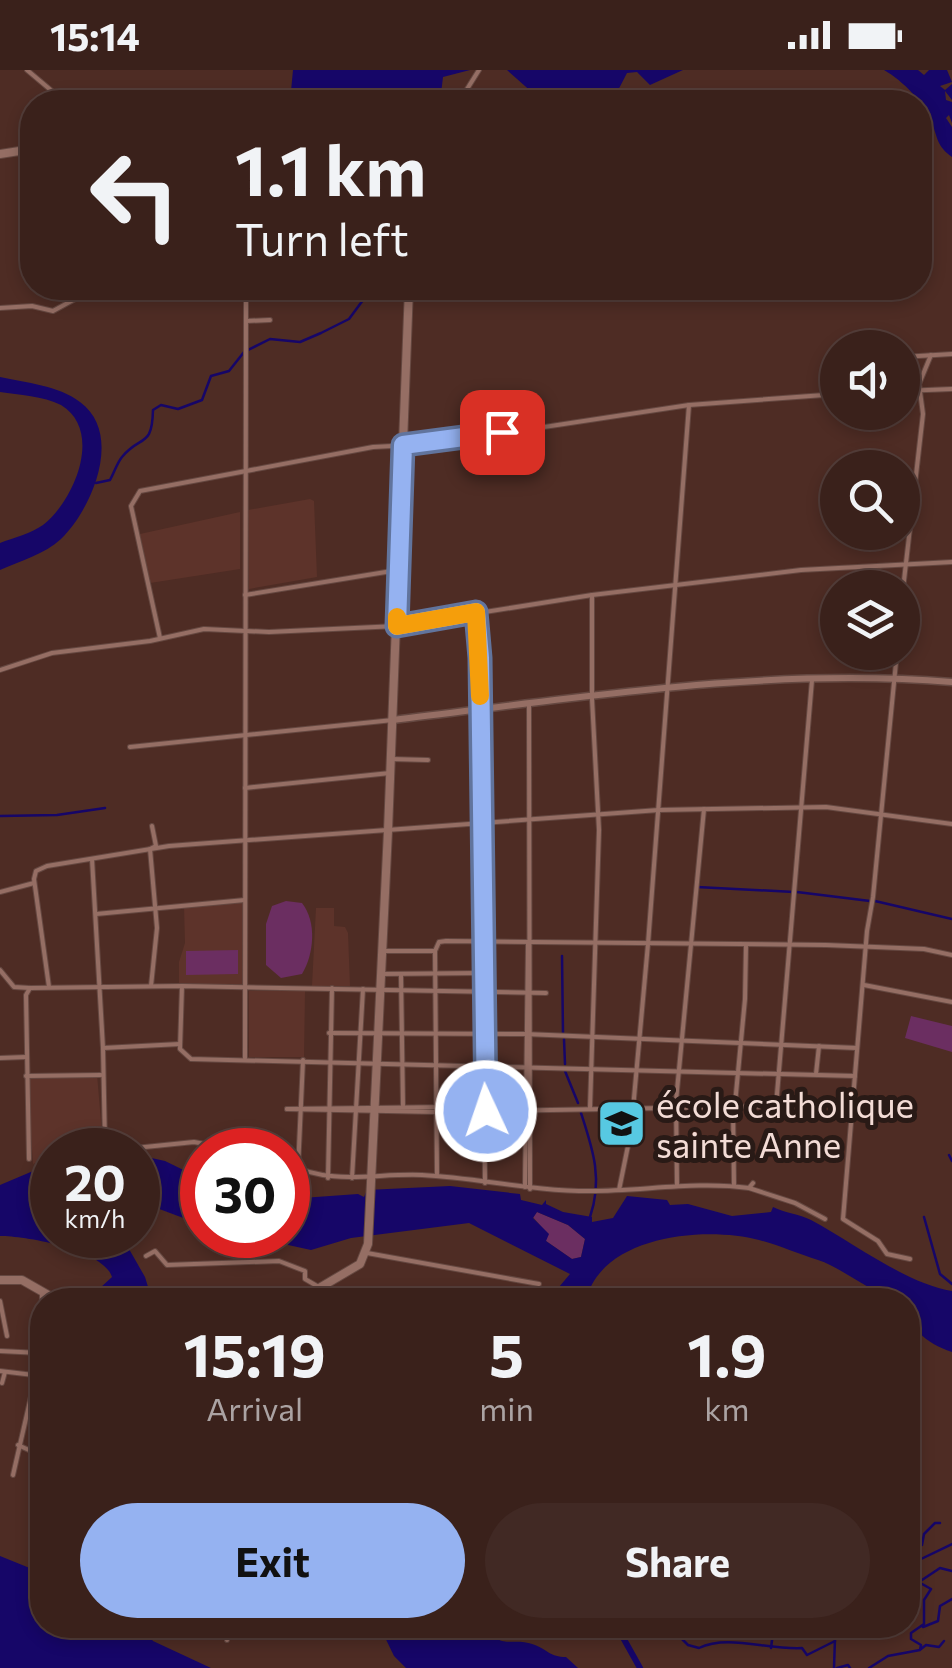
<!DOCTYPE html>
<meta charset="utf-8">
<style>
:root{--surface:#3a211b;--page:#412924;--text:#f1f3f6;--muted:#aba3a3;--line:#543e3a;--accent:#95b2f1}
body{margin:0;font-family:Commissioner,sans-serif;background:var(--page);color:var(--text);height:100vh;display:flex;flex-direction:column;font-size:38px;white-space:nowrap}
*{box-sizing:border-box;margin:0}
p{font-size:32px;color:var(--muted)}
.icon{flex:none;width:55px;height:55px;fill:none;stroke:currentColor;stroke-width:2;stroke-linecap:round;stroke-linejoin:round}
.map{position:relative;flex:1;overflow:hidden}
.details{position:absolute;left:30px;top:1218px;width:890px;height:350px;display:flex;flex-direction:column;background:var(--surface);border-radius:40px;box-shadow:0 5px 15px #0003,0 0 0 2px var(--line)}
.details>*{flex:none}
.banner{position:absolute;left:20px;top:20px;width:912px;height:210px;border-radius:40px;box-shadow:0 5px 15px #0003,0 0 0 2px var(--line);background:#3a211b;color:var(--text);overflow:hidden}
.controls{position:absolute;left:820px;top:260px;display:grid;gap:20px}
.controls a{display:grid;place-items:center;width:100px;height:100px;border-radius:50%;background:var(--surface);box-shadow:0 5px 15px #0003,0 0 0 2px var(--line);font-size:50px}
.speed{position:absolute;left:30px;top:1058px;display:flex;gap:20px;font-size:50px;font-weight:700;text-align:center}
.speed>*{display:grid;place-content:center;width:130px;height:130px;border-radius:50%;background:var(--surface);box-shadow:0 5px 15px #0003,0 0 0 2px var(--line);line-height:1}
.speed small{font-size:25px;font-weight:400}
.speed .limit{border:15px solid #d22;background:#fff;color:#111}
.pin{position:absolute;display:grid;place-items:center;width:85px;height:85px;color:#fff;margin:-42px;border-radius:20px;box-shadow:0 5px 15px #0006}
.me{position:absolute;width:110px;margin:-55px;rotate:357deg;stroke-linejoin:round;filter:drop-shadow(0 0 8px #0008)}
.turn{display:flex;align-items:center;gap:35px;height:210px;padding:0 50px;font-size:45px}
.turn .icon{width:130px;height:130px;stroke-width:2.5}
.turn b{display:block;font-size:70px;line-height:85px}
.eta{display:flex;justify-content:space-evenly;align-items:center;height:170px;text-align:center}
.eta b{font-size:60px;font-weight:700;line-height:70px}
.action{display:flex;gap:20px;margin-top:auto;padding:20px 50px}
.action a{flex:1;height:115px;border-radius:60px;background:var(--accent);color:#111;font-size:40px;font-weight:700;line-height:115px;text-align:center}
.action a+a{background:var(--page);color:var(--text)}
.status{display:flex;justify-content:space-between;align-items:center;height:70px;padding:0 50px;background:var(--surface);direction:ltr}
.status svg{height:28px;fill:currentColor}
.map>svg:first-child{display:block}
.built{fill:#5d332a}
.green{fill:#6b2e61}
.water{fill:#160668;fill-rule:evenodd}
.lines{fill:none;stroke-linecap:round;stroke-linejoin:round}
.stream{stroke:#160668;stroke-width:2.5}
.river{stroke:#160668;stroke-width:6}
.minor-casing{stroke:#654841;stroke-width:6}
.tertiary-casing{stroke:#654841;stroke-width:9}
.secondary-casing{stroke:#654841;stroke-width:10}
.minor{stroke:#956e64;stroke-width:4}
.tertiary{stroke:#956e64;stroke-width:6}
.secondary{stroke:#956e64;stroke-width:8}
.route-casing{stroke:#61749d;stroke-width:25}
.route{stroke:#95b2f1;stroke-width:18}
.slow{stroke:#f59e0b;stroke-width:18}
.labels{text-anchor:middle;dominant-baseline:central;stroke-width:10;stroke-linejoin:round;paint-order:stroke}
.poi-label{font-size:35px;fill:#f3dcd6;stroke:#291a16;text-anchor:start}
</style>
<div class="status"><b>15:14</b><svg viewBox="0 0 49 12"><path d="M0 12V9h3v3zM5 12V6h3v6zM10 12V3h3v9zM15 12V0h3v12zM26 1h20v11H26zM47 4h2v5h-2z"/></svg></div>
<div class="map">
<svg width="952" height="1598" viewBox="0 0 952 1598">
<rect width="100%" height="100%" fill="#4e2c24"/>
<g class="built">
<path d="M310,429L314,431L317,507L249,519L248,440Z"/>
<path d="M240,442V499L150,513L140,464Z"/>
<path d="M246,832L248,914L179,915V892L185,873L184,836Z"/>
<path d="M316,838H334V856L345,857L348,863L350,916H312Z"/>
<path d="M249,921H305L304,987H249Z"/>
<path d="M97,1004L103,1076L52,1080V1087L33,1094L27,1008Z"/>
</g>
<g class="green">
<path d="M286,831L302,833C317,852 314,884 302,904L281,908L266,895V854L272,836Z"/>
<path d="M238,880V904L186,905V881Z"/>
<path d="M911,946L952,956V982L905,968Z"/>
<path d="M537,1142L568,1155L585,1169L581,1187L572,1189L546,1171L545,1161L533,1147Z"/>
</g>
<g class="water">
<path d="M293,0H470L443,7L440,32H290Z"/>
<path d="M507,0H683L650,15L637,2L627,3L612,32H543Z"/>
<path d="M884,0H918L924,5L929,0H947L952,12L940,16L945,20L952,14V30L945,21L946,30L952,32V53L949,45L946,48L952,57V87C937,76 938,69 932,53C925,33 903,11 884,0Z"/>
<path d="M0,307C26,313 58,315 80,332C124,364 92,439 61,469C45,484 20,491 0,500V473C13,468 32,463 43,455C74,431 104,361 61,335C43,326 19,325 0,322Z"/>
<path d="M138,1085L165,1091L202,1109V1155L138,1131Z"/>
<path d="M52,1093V1165H121L145,1207L152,1230H127L125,1225L98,1228L100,1218L112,1207C104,1180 27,1166 0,1166V1115Z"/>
<path d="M450,1116L520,1124L521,1130L542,1135L546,1130V1134L563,1142L592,1147V1152L613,1148L627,1126L667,1130L670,1135L688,1134L732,1146L771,1142L773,1137C785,1143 799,1144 811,1150C852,1172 907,1214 952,1221V1282C925,1273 908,1258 908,1230C877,1230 848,1200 818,1190C799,1184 778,1175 759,1170C705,1156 602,1165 586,1230H548L570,1204L469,1153L351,1168L311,1180L242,1165H288V1129L358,1124L364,1127L367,1120ZM537,1142L568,1155L585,1169L581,1187L572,1189L546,1171L549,1164L533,1148Z"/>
<path d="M0,1486L42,1503V1555H140L153,1571L211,1598H0Z"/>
<path d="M379,1555H480C505,1582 510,1566 535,1575C548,1580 550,1587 566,1587L578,1598H406L394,1586Z"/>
</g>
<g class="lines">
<g class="stream">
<path d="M96,413L110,410C114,403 117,393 122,387C141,364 152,379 153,340L161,335L178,339L202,330L211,306L229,301L244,282L270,269L300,272L321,263L349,249L366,226"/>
<path d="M0,746L57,745L105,738"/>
<path d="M697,817L794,822"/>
<path d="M797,822L870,831"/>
<path d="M875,831L952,849"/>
<path d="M562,886L563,963"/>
<path d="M564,969L565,994"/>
<path d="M565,1001L578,1033"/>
<path d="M581,1043C593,1080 603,1109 590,1147"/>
<path d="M949,1085L952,1091"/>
<path d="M924,1147L940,1204L952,1214"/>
<path d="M908,1484L917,1482"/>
<path d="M919,1490L952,1474"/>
<path d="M919,1512L940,1498L952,1501"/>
<path d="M668,1555L688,1575L699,1578C727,1564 768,1580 802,1578L807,1585L835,1571"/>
<path d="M923,1557L938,1551L940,1536L952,1529"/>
<path d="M620,1564L640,1567L673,1560"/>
<path d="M771,1578L774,1555"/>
<path d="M921,1579L926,1575L939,1577L944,1571"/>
<path d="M834,1598L835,1568L851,1555"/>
<path d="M837,1598L848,1595L850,1598"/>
<path d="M869,1598L888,1586L920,1580L921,1575L911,1569V1563L924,1554V1530L931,1519L915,1510L920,1486L915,1475H922L924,1464L935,1453H940"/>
</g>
<path class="river" d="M616,1555L640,1598"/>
<defs>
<g id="minor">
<path d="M27,0L65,32"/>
<path d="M264,32H266"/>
<path d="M459,32L479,0"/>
<path d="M0,238L32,236L53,241L75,229L154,218"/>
<path d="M246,251L270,250"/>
<path d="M902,287L952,284"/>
<path d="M902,321L952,319"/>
<path d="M245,525L398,500"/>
<path d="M902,528L923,344L919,314L931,285"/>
<path d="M476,542L480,597L485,1113"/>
<path d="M160,568L131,436L140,421L373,377L432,374L689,335L838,324"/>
<path d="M897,582L873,827L867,861L843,1149L878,1171L887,1184L910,1189"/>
<path d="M0,600L52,583L150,571L204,559L269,562L397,556L592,525L801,500L952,492"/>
<path d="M529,634L530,1119"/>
<path d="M130,677L393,650"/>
<path d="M391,689L428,690"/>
<path d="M245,718L390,703"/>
<path d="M92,789L103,978"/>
<path d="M0,822L34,813"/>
<path d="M96,844L245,830"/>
<path d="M382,881H435L439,872L446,871L826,875L924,879L952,885"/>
<path d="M435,881L437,1106"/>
<path d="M0,900L14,917L30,918L182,916L546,923"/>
<path d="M380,904L481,903"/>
<path d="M401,905L403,1037"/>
<path d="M864,915L952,932"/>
<path d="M151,916L157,858L150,779L156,776L152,756"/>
<path d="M182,916L180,979L191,989L855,1006"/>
<path d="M49,917L34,809L36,801L47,796L169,776L659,740L826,737L952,754"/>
<path d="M329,963L525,964L857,978"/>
<path d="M180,974L103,978L105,1074L135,1078L194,1072L237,1080"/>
<path d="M0,988L26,987"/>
<path d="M245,988L246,218"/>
<path d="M816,1004L819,976"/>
<path d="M26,1006L101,1005"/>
<path d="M735,1034L745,929L746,875"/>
<path d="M733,1037L734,1116"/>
<path d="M590,1038L599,760L592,629V525"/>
<path d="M287,1039L437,1042L776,1036L812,610"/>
<path d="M287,1039L529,1036"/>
<path d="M29,1089L26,925L30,918"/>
<path d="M288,1094C333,1116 374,1103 422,1105C479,1108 532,1121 590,1121C644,1121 696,1111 749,1118L753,1113"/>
<path d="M298,1099L303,990"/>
<path d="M328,1108L332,918"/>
<path d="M352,1108L363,919"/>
<path d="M677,1115L676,1031L704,739"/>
<path d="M525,1117L528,873"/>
<path d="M749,1118L795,1133L825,1149"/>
<path d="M619,1120L631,1061L648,874L689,335"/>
<path d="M367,1183L539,1214"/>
<path d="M146,1186L155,1181L167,1195L279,1191L305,1201V1209L317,1216"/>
<path d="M0,1231L7,1266"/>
<path d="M0,1281L40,1283"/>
<path d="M0,1301L42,1306"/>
<path d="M2,1313L5,1302"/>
<path d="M30,1334L42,1331"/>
<path d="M18,1375L42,1386"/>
<path d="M13,1405L41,1283L42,1223"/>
<path d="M227,1570L231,1555"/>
</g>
<path id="tertiary" d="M393,650C577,628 766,597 952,612"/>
<g id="secondary">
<path d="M0,84L32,79"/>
<path d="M0,1210H22L57,1230"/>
<path d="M299,1230L360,1194L368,1174L388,761L409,218"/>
</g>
</defs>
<use href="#minor" class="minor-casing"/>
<use href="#tertiary" class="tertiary-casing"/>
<use href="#secondary" class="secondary-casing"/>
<use href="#minor" class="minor"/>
<use href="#tertiary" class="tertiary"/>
<use href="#secondary" class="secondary"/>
</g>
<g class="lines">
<defs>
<path id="route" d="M486,1041L480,588L476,542L397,556L403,375L502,362"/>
</defs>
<use href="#route" class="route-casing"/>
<use href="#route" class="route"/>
<path class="slow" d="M397,547V556L476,542L480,626"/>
</g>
<defs>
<symbol id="university-square" viewBox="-11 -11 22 22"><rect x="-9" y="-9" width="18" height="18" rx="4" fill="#57c9e2" stroke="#291a16"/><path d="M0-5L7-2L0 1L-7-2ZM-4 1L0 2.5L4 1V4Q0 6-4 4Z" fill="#111"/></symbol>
</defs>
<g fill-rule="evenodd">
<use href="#university-square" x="594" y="1026" width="55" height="55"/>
</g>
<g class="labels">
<g class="poi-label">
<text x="656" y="1033">école catholique<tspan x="656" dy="40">sainte Anne</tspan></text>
</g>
</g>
</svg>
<div class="controls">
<a><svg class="icon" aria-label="sound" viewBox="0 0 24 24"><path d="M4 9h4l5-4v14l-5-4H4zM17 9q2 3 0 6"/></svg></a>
<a><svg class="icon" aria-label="search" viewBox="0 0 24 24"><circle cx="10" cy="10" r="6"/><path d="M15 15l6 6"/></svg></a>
<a><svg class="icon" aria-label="layers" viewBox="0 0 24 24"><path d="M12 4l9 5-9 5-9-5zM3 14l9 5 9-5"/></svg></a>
</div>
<div class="speed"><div>20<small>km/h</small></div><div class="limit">30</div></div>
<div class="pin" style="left:502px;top:362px;background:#d93025"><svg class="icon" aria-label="arrive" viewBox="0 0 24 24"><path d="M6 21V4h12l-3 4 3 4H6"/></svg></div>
<svg class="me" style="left:486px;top:1041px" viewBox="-20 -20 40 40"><circle r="17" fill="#95b2f1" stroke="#fff" stroke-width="3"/><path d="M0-11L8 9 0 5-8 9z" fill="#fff"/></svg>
<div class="banner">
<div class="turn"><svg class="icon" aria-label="left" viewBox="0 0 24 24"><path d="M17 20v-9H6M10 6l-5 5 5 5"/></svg><div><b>1.1 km</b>Turn left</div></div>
</div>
<section class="details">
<div class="eta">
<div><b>15:19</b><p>Arrival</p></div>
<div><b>5</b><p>min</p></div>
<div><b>1.9</b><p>km</p></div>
</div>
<div class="action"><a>Exit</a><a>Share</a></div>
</section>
</div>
